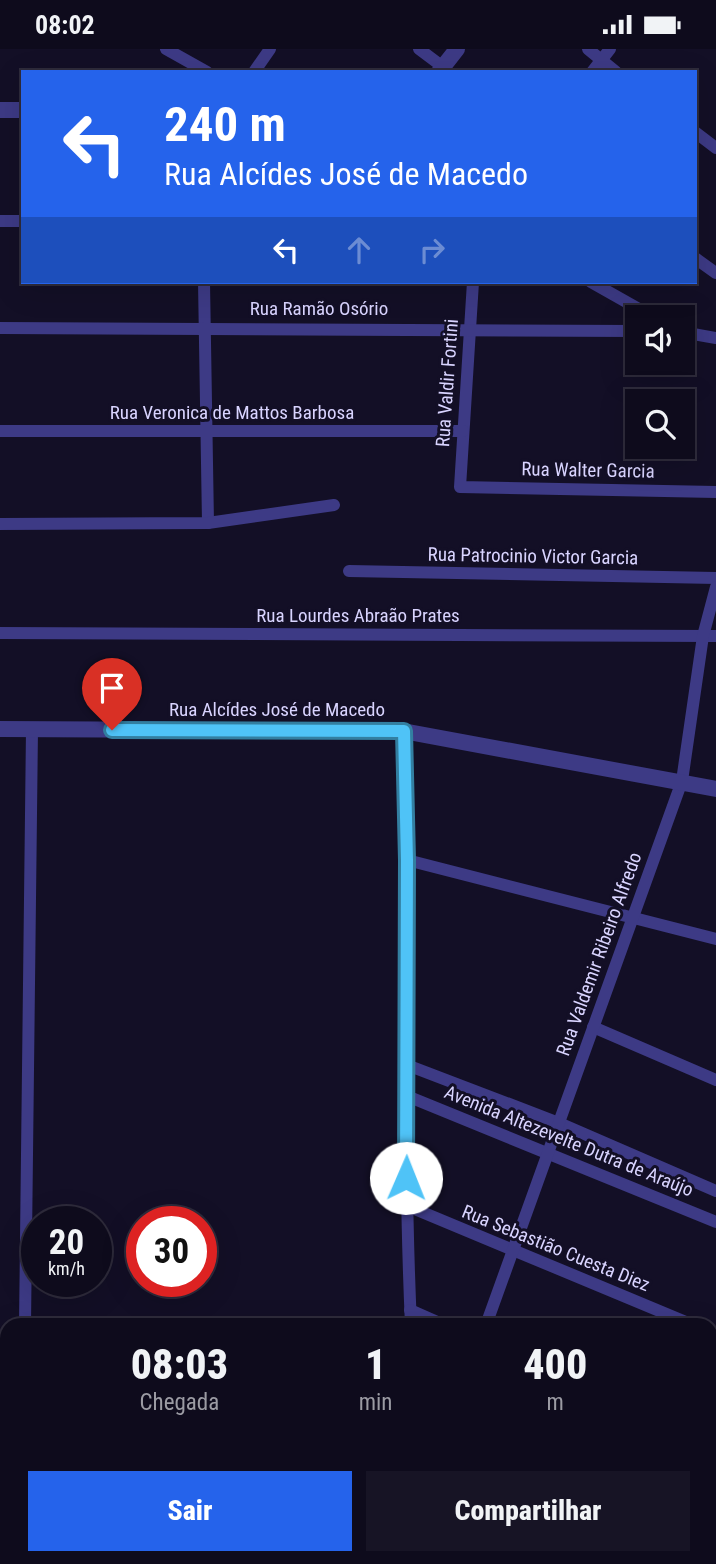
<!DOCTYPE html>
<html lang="pt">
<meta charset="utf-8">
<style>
:root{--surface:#0e0b1c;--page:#171425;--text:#f1f3f6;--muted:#9b9ba3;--line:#2e2b3b;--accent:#2563eb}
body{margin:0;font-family:"Roboto Condensed",sans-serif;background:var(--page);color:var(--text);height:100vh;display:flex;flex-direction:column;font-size:26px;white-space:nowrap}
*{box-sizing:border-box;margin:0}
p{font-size:23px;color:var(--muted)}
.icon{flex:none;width:38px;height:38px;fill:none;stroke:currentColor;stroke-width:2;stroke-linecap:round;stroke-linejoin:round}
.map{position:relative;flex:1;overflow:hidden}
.details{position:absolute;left:0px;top:1269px;width:718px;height:247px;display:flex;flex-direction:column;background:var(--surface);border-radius:21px 21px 0 0;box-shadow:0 7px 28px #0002,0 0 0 2px var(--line)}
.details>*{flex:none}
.top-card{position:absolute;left:21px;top:21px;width:676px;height:214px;border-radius:0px;box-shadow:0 7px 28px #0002,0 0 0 2px var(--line);background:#2563eb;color:#fff;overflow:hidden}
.tools{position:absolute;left:625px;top:256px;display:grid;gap:14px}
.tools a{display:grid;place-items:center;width:70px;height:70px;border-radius:0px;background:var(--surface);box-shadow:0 7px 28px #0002,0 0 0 2px var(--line);font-size:35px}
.speed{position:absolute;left:21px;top:1157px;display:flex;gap:14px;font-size:35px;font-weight:700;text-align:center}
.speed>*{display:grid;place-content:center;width:91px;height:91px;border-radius:50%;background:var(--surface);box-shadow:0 7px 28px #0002,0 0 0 2px var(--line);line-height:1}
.speed small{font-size:18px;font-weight:400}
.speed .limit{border:10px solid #d22;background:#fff;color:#111}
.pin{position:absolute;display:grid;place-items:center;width:60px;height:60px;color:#fff;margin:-72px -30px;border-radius:50% 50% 50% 0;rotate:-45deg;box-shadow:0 0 7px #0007}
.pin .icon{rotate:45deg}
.me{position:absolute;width:77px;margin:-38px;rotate:1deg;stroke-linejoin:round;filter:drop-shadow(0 0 5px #0008)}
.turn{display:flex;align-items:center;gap:24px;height:147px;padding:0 28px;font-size:32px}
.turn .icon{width:91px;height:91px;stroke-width:2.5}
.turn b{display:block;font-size:49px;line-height:60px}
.lanes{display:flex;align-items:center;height:66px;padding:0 28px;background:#0003;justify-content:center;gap:35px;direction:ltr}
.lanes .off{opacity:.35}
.eta{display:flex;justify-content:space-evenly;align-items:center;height:119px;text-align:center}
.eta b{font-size:42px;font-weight:800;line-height:49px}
.primary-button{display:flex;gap:14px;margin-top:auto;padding:14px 28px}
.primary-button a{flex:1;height:80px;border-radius:0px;background:var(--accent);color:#fff;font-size:28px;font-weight:800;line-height:80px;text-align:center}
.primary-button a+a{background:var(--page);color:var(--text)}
.status{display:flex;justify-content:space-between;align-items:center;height:49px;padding:0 35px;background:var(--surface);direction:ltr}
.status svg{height:19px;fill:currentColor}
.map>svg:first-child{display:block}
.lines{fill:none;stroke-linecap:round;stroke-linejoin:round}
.minor{stroke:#3d3a85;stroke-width:12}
.tertiary{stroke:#3d3a85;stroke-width:16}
.route-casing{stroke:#337fa1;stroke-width:18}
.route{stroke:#4fc3f7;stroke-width:12}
.labels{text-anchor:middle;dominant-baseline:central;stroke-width:6;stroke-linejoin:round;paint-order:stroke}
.street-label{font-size:19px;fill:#d9d4ff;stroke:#130f26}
</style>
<div class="status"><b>08:02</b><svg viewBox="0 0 49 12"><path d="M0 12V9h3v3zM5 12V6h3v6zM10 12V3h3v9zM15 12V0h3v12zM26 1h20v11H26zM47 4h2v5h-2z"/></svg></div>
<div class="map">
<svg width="716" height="1515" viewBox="0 0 716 1515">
<rect width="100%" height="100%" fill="#130f26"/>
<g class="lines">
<g class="minor">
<path d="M166,0L207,23"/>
<path d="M419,0L443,18"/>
<path d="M588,0L616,23"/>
<path d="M254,23L270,0"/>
<path d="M592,23L610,0"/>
<path d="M695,83L716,99"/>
<path d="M0,172H23"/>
<path d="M695,209L716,224"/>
<path d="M204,233L208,474"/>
<path d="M473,233L460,438L716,443"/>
<path d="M591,233L653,268"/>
<path d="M0,279L637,282"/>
<path d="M682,283L716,289"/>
<path d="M0,382H463"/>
<path d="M0,475L208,474L334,456"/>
<path d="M349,522L716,529"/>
<path d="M0,584L716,587"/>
<path d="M403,682C409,880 402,1078 411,1276"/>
<path d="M407,811L716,890"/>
<path d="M593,978L716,1031"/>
<path d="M407,1016L559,1074L716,1142"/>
<path d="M407,1047L716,1173"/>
<path d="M405,1156L693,1276"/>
<path d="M410,1261L444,1276"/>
<path d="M25,1276L32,680"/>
<path d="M486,1276L682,732L703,587L716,538"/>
<path d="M710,1283L716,1285"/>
<path d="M710,1319L716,1308"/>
<path d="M420,1508V1515"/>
<path d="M22,1515V1508"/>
<path d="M624,1515L626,1508"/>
</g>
<g class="tertiary">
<path d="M439,23L457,0"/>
<path d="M0,61H23"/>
<path d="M0,680L403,682L716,740"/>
</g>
</g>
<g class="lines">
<defs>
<path id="route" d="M112,681L404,682L407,811L406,1129"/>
</defs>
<use href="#route" class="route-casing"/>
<use href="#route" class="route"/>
</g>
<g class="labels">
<g class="street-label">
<text x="319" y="259">Rua Ramão Osório</text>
<text transform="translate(447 334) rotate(-86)">Rua Valdir Fortini</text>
<text x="232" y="363">Rua Veronica de Mattos Barbosa</text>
<text transform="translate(588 421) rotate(1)">Rua Walter Garcia</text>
<text transform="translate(533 507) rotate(1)">Rua Patrocinio Victor Garcia</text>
<text x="358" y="566">Rua Lourdes Abraão Prates</text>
<text x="277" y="660">Rua Alcídes José de Macedo</text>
<text transform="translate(599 905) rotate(-70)">Rua Valdemir Ribeiro Alfredo</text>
<text transform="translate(569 1092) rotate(22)">Avenida Altezevelte Dutra de Araújo</text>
<text transform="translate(556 1199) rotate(22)">Rua Sebastião Cuesta Diez</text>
</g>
</g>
</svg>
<div class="tools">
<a><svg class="icon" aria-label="sound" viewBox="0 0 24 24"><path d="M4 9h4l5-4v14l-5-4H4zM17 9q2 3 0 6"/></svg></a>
<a><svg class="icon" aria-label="search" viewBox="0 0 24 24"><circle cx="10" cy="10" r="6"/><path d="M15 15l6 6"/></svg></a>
</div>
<div class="speed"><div>20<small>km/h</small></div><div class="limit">30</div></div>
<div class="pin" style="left:112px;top:681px;background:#d93025"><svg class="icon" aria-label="arrive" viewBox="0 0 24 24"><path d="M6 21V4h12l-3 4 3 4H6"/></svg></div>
<svg class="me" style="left:406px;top:1129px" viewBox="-20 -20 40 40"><circle r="19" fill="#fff"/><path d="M0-13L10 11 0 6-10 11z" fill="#4fc3f7"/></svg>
<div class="top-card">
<div class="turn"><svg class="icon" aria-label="left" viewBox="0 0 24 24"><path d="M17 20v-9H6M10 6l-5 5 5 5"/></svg><div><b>240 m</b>Rua Alcídes José de Macedo</div></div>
<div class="lanes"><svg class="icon" aria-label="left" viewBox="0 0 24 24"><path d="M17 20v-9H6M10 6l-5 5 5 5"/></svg><svg class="icon off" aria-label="ahead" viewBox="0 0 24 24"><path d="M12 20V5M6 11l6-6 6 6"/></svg><svg class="icon off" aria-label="right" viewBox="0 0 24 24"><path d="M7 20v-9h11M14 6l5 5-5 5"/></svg></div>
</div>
<section class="details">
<div class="eta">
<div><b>08:03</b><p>Chegada</p></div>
<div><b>1</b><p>min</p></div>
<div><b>400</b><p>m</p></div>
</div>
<div class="primary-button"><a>Sair</a><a>Compartilhar</a></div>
</section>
</div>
